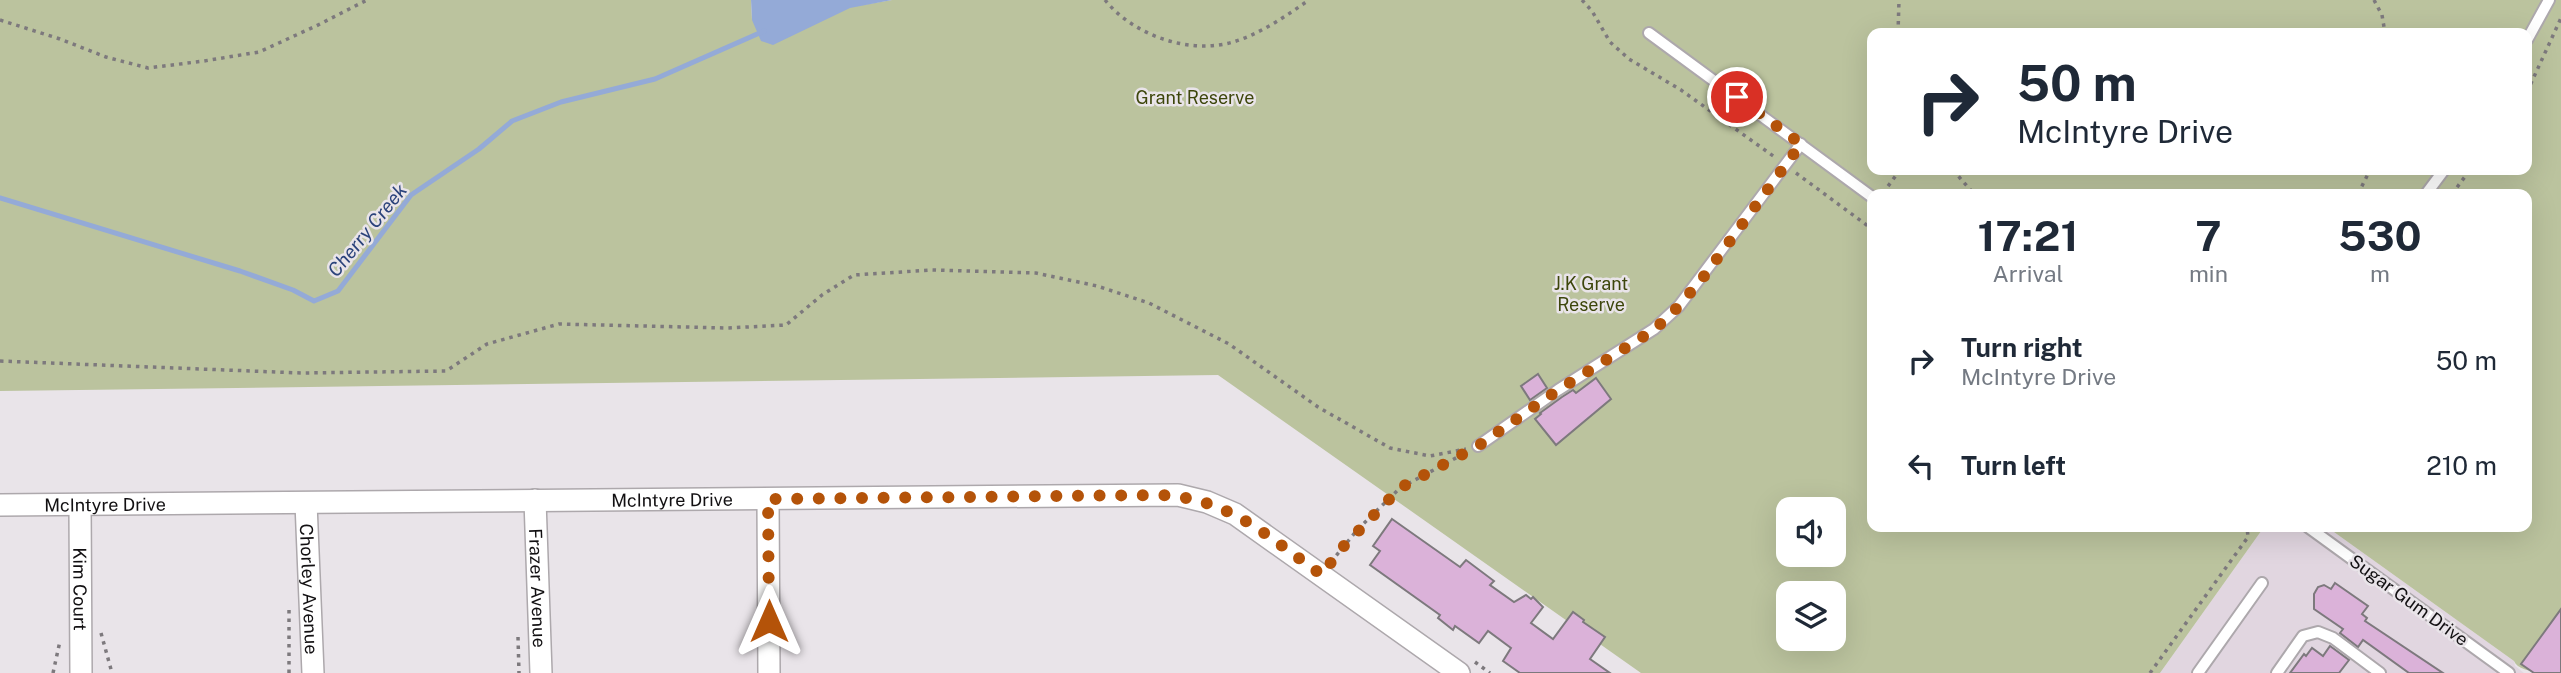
<!DOCTYPE html>
<style>
:root{--surface:#fff;--page:#f6f6f7;--text:#1f2937;--muted:#747a83}
body{margin:0;font-family:"Public Sans",sans-serif;background:var(--page);color:var(--text);height:100vh;display:flex;flex-direction:column;font-size:26px;white-space:nowrap}
*{box-sizing:border-box;margin:0}
p{font-size:23px;color:var(--muted)}
.icon{flex:none;width:38px;height:38px;fill:none;stroke:currentColor;stroke-width:2;stroke-linecap:round;stroke-linejoin:round}
.map{position:relative;flex:1;overflow:hidden}
.panel{position:absolute;left:1867px;top:189px;width:665px;height:343px;display:flex;flex-direction:column;background:var(--surface);border-radius:14px;box-shadow:0 7px 28px #0002}
.panel>*{flex:none}
.banner{position:absolute;left:1867px;top:28px;width:665px;height:147px;border-radius:14px;box-shadow:0 7px 28px #0002;background:#fff;color:var(--text);overflow:hidden}
.tools{position:absolute;left:1776px;top:497px;display:grid;gap:14px}
.tools a{display:grid;place-items:center;width:70px;height:70px;border-radius:14px;background:var(--surface);box-shadow:0 7px 28px #0002;font-size:35px}
.pin{position:absolute;display:grid;place-items:center;width:60px;height:60px;color:#fff;margin:-30px;border:4px solid #fff;border-radius:50%;box-shadow:0 2px 7px #0007}
.me{position:absolute;width:77px;margin:-38px;rotate:0deg;stroke-linejoin:round;filter:drop-shadow(0 0 5px #0008)}
.turn{display:flex;align-items:center;gap:24px;height:147px;padding:0 35px;font-size:32px}
.turn .icon{width:91px;height:91px;stroke-width:2.5}
.turn b{display:block;font-size:49px;line-height:60px}
.eta{display:flex;justify-content:space-evenly;align-items:center;height:119px;text-align:center}
.eta b{font-size:42px;font-weight:700;line-height:49px}
ul{padding:0;list-style:none}
li{display:flex;align-items:center;gap:21px;height:105px;padding:0 35px}
li div{flex:1}
li b{display:block;font-size:26px}
li em{font-style:normal}
.map>svg:first-child{display:block}
.built{fill:#e1d6e0}
.green{fill:#bbc39e;fill-rule:evenodd}
.water{fill:#94aad7}
.lines{fill:none;stroke-linecap:round;stroke-linejoin:round}
.stream{stroke:#94aad7;stroke-width:5}
.building{fill:#dbb2d9;stroke:#7d797d;stroke-width:2}
.service-casing{stroke:#ada8ac;stroke-width:14}
.minor-casing{stroke:#ada8ac;stroke-width:24}
.path{stroke:#7d797d;stroke-width:3.5;stroke-dasharray:3.5 5;stroke-linecap:butt}
.service{stroke:#fff;stroke-width:10}
.minor{stroke:#fff;stroke-width:21}
.route{stroke:#b45309;stroke-width:12;stroke-dasharray:0 21.6}
.labels{text-anchor:middle;dominant-baseline:central;stroke-width:5;stroke-linejoin:round;paint-order:stroke}
.park-label{font-size:18px;fill:#3d460b;stroke:#e9e4e9}
.street-label{font-size:18px;fill:#121012;stroke:#e9e4e9}
.water-label{font-size:19px;font-style:italic;fill:#2b437b;stroke:#e9e4e9}
</style>
<div class="map">
<svg width="2561" height="673" viewBox="0 0 2561 673">
<rect width="100%" height="100%" fill="#e9e4e9"/>
<path class="built" d="M2264,527H2327L2514,661L2515,666L2524,673H2160Z"/>
<path class="green" d="M0,0H751L752,20H823L850,7L892,0H2561V673C2546,673 2519,673 2514,661L2327,527H2527V194H1872V527H2264L2160,673H1641L1218,375L0,391ZM1872,33H2527V170H1872ZM1788,509H1834V555H1788ZM1788,593H1834V639H1788Z"/>
<path class="water" d="M751,0H892L850,8L773,45L761,41L752,20Z"/>
<g class="lines">
<path class="stream" d="M0,198L240,271L293,290L314,301L338,291L411,195L479,149L512,121L561,102L655,79L764,31"/>
</g>
<g class="building">
<path d="M1538,374L1547,388L1530,400L1521,386Z"/>
<path d="M1596,378L1611,399L1556,445L1535,419L1541,414L1540,413L1562,397L1573,390L1576,393Z"/>
<path d="M1392,519L1460,567L1466,560L1494,581L1490,585L1514,602L1526,595L1531,599L1533,597L1543,607L1531,623L1553,639L1573,612L1584,620L1583,622L1605,637L1590,659L1610,673H1520L1503,661L1511,648L1488,631L1479,643L1455,626L1453,630L1438,618L1440,615L1370,565L1380,551L1373,546Z"/>
<path d="M2335,583L2368,606L2362,614L2367,618L2365,621L2443,673H2409L2363,640L2358,647L2340,633L2343,629L2314,609V594L2318,587L2324,585L2331,589Z"/>
<path d="M2561,609V673H2534L2521,664Z"/>
<path d="M2330,646L2349,660L2339,673H2290L2304,654L2306,656L2312,648L2323,656Z"/>
</g>
<g class="lines">
<defs>
<g id="service">
<path d="M1649,33L1872,197"/>
<path d="M2527,40L2549,0"/>
<path d="M2426,194L2444,170"/>
<path d="M1478,446L1558,390L1654,329L1679,306L1801,144"/>
<path d="M2308,527L2509,673"/>
<path d="M2198,673L2262,583"/>
<path d="M2277,673L2303,636L2318,632L2333,638L2380,673"/>
</g>
<g id="minor">
<path d="M768,499L769,673"/>
<path id="s1" d="M535,500L541,673"/>
<path id="s2" d="M306,503L313,673"/>
<path id="s3" d="M0,505L1178,495L1207,502L1235,514L1459,673"/>
<path id="s4" d="M80,505L81,673"/>
</g>
</defs>
<use href="#service" class="service-casing"/>
<use href="#minor" class="minor-casing"/>
<g class="path">
<path d="M1105,0C1133,35 1189,55 1233,42C1260,34 1286,16 1309,0"/>
<path d="M1582,0L1592,11L1610,42L1629,59L1681,90L1776,158"/>
<path d="M2374,0L2382,15L2385,33"/>
<path d="M0,20L60,39L106,57L148,68L204,61L259,52L316,26L367,0"/>
<path d="M1898,33L1899,0"/>
<path d="M2527,92L2561,18"/>
<path d="M1953,170L1974,194"/>
<path d="M1796,173L1872,229"/>
<path d="M1883,193L1900,170"/>
<path d="M2358,194L2370,170"/>
<path d="M2452,194L2470,170"/>
<path d="M0,361L301,373L446,371L487,344L559,324L727,328L786,325L822,295L854,275L932,270L1036,273L1097,286L1149,303L1229,344L1318,407L1390,448L1430,456L1466,449"/>
<path d="M1331,562L1358,529L1400,488L1467,452"/>
<path d="M289,610V673"/>
<path d="M101,633L112,673"/>
<path d="M518,637L519,673"/>
<path d="M1475,662L1490,673"/>
<path d="M53,673L60,641"/>
<path d="M2150,673L2248,537L2247,527"/>
</g>
<use href="#service" class="service"/>
<use href="#minor" class="minor"/>
</g>
<g class="lines">
<path class="route" d="M769,621L768,499L1158,495C1228,497 1267,536 1322,575L1339,551L1400,488L1478,446L1558,390L1654,330L1679,306L1705,275L1801,144L1737,97"/>
</g>
<g class="labels">
<g class="park-label">
<text x="1195" y="97">Grant Reserve</text>
<text x="1591" y="283">J.K Grant<tspan x="1591" dy="21">Reserve</tspan></text>
</g>
<g class="street-label">
<text stroke="none"><textPath href="#s3" startOffset="672">McIntyre Drive</textPath></text>
<text stroke="none"><textPath href="#s3" startOffset="105">McIntyre Drive</textPath></text>
<text stroke="none"><textPath href="#s1" startOffset="88">Frazer Avenue</textPath></text>
<text stroke="none"><textPath href="#s2" startOffset="86">Chorley Avenue</textPath></text>
<text stroke="none"><textPath href="#s4" startOffset="84">Kim Court</textPath></text>
<text transform="translate(2409 600) rotate(36)">Sugar Gum Drive</text>
</g>
<g class="water-label">
<text transform="translate(367 230) rotate(-51)">Cherry Creek</text>
</g>
</g>
</svg>
<div class="tools">
<a><svg class="icon" aria-label="sound" viewBox="0 0 24 24"><path d="M4 9h4l5-4v14l-5-4H4zM17 9q2 3 0 6"/></svg></a>
<a><svg class="icon" aria-label="layers" viewBox="0 0 24 24"><path d="M12 4l9 5-9 5-9-5zM3 14l9 5 9-5"/></svg></a>
</div>
<div class="pin" style="left:1737px;top:97px;background:#d93025"><svg class="icon" aria-label="arrive" viewBox="0 0 24 24"><path d="M6 21V4h12l-3 4 3 4H6"/></svg></div>
<svg class="me" style="left:769px;top:621px" viewBox="-20 -20 40 40"><path d="M0-17L14 15 0 8-14 15z" fill="#b45309" stroke="#fff" stroke-width="4"/></svg>
<div class="banner">
<div class="turn"><svg class="icon" aria-label="right" viewBox="0 0 24 24"><path d="M7 20v-9h11M14 6l5 5-5 5"/></svg><div><b>50 m</b>McIntyre Drive</div></div>
</div>
<section class="panel">
<div class="eta">
<div><b>17:21</b><p>Arrival</p></div>
<div><b>7</b><p>min</p></div>
<div><b>530</b><p>m</p></div>
</div>
<ul>
<li><svg class="icon" aria-label="right" viewBox="0 0 24 24"><path d="M7 20v-9h11M14 6l5 5-5 5"/></svg><div><b>Turn right</b><p>McIntyre Drive</p></div><em>50 m</em></li>
<li><svg class="icon" aria-label="left" viewBox="0 0 24 24"><path d="M17 20v-9H6M10 6l-5 5 5 5"/></svg><div><b>Turn left</b></div><em>210 m</em></li>
</ul>
</section>
</div>
